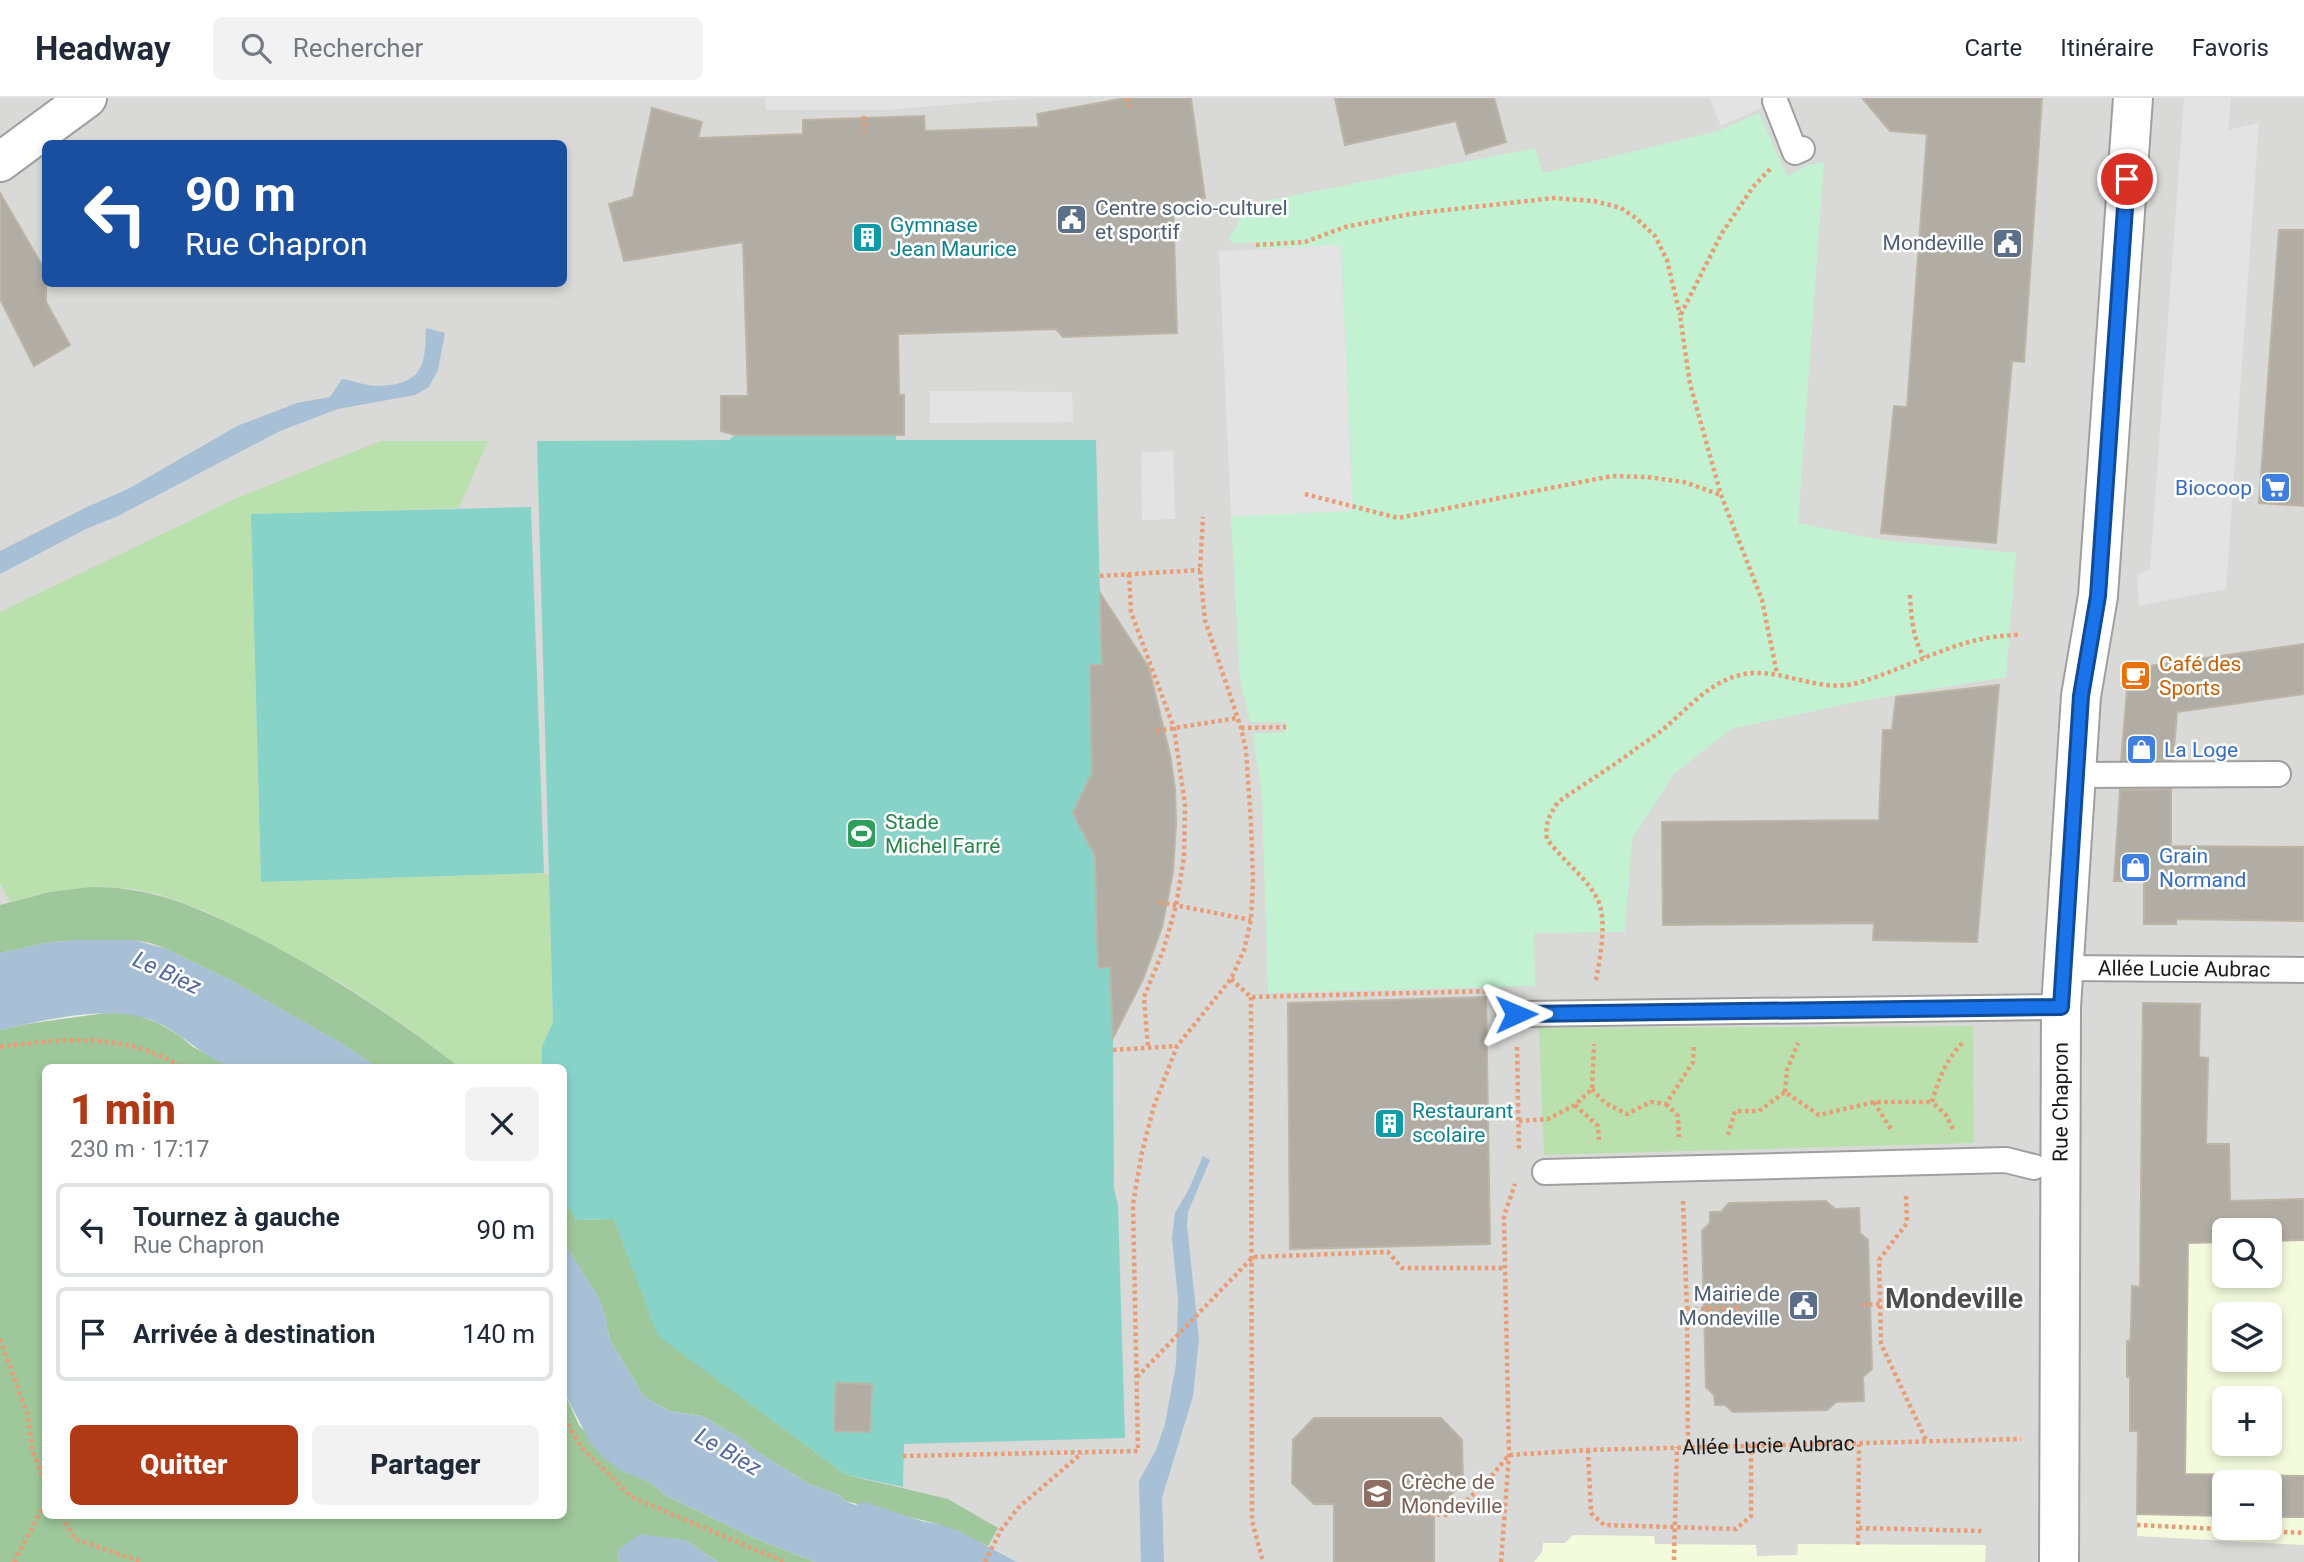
<!DOCTYPE html>
<html lang="fr">
<meta charset="utf-8">
<style>
:root{--surface:#fff;--page:#f2f2f3;--text:#1f2937;--muted:#747a83;--line:#e0e1e3;--accent:#b13a16}
body{margin:0;font-family:Roboto,sans-serif;background:var(--page);color:var(--text);height:100vh;display:flex;flex-direction:column;font-size:26px;white-space:nowrap}
*{box-sizing:border-box;margin:0}
p{font-size:23px;color:var(--muted)}
.icon{flex:none;width:38px;height:38px;fill:none;stroke:currentColor;stroke-width:2;stroke-linecap:round;stroke-linejoin:round}
.map{position:relative;flex:1;overflow:hidden}
.side{position:absolute;left:42px;top:966px;width:525px;height:455px;display:flex;flex-direction:column;background:var(--surface);border-radius:10px;box-shadow:0 4px 10px #0003}
.side>*{flex:none}
.banner{position:absolute;left:42px;top:42px;width:525px;height:147px;border-radius:10px;box-shadow:0 4px 10px #0003;background:#1a4fa0;color:#fff;overflow:hidden}
.tools{position:absolute;left:2212px;top:1120px;display:grid;gap:14px}
.tools a{display:grid;place-items:center;width:70px;height:70px;border-radius:10px;background:var(--surface);box-shadow:0 4px 10px #0003;font-size:35px}
.pin{position:absolute;display:grid;place-items:center;width:60px;height:60px;color:#fff;margin:-30px;border:4px solid #fff;border-radius:50%;box-shadow:0 2px 7px #0007}
.me{position:absolute;width:77px;margin:-38px;rotate:89deg;stroke-linejoin:round;filter:drop-shadow(0 0 5px #0008)}
.turn{display:flex;align-items:center;gap:24px;height:147px;padding:0 28px;font-size:32px}
.turn .icon{width:91px;height:91px;stroke-width:2.5}
.turn b{display:block;font-size:49px;line-height:60px}
.round{display:grid;place-items:center;flex:none;width:74px;height:74px;border-radius:10px;background:var(--page)}
.overview{display:flex;align-items:center;justify-content:space-between;height:119px;padding:0 28px}
h1{font-size:42px;font-weight:800;line-height:52px;color:var(--accent)}
.primary-button{display:flex;gap:14px;margin-top:auto;padding:14px 28px}
.primary-button a{flex:1;height:80px;border-radius:10px;background:var(--accent);color:#fff;font-size:28px;font-weight:800;line-height:80px;text-align:center}
.primary-button a+a{background:var(--page);color:var(--text)}
ul{padding:0;list-style:none}
li{display:flex;align-items:center;gap:21px;height:94px;margin:0 14px 10px;padding:0 14px;border:4px solid var(--line);border-radius:10px}
li div{flex:1}
li b{display:block;font-size:26px}
li em{font-style:normal}
header{display:flex;align-items:center;gap:42px;box-sizing:border-box;height:98px;padding:0 35px;background:var(--surface);border-bottom:2px solid var(--line)}
header strong{font-size:33px}
nav{display:flex;gap:38px;margin-inline-start:auto;font-size:24px}
.search{width:490px;height:63px;background:var(--page);display:flex;align-items:center;gap:18px;box-sizing:border-box;padding:0 24px;border-radius:10px;color:var(--muted);font-size:26px}
.map>svg:first-child{display:block}
.residential{fill:#d9d9d8;fill-rule:evenodd}
.education{fill:#f3fbdc;fill-rule:evenodd}
.grass{fill:#bae1ad}
.forest{fill:#9ec79b}
.park{fill:#c3f2d2}
.pitch{fill:#88d3c8}
.parking{fill:#e3e3e3}
.water{fill:#a7c0d5}
.building{fill:#b1ada5;stroke:#bcb5a6;stroke-width:2}
.lines{fill:none;stroke-linecap:round;stroke-linejoin:round}
.service-casing{stroke:#9f9f9f;stroke-width:28}
.minor-casing{stroke:#9f9f9f;stroke-width:42}
.tertiary-casing{stroke:#9f9f9f;stroke-width:42}
.path{stroke:#e99d75;stroke-width:4.5;stroke-dasharray:3.5 3.5;stroke-linecap:butt}
.service{stroke:#fff;stroke-width:24}
.minor{stroke:#fff;stroke-width:38}
.tertiary{stroke:#fff;stroke-width:38}
.route-casing{stroke:#114b97;stroke-width:18}
.route{stroke:#1a73e8;stroke-width:12}
.labels{text-anchor:middle;dominant-baseline:central;stroke-width:5;stroke-linejoin:round;paint-order:stroke}
.service-label{font-size:21px;fill:#4e5e75;stroke:#fff;text-anchor:end}
.culture-label{font-size:21px;fill:#0d838f;stroke:#fff;text-anchor:start}
.shop-label{font-size:21px;fill:#366cbe;stroke:#fff;text-anchor:start}
.food-label{font-size:21px;fill:#c56008;stroke:#fff;text-anchor:start}
.leisure-label{font-size:21px;fill:#27864d;stroke:#fff;text-anchor:start}
.street-label{font-size:21px;fill:#1b1b1b;stroke:#fff}
.education-label{font-size:21px;fill:#785e54;stroke:#fff;text-anchor:start}
.water-label{font-size:23px;font-style:italic;fill:#5367a0;stroke:#fff}
.district-label{font-size:28px;font-weight:bold;fill:#4e4e4e;stroke:#fff}
</style>
<header>
<strong>Headway</strong>
<div class="search"><svg class="icon" aria-label="search" viewBox="0 0 24 24"><circle cx="10" cy="10" r="6"/><path d="M15 15l6 6"/></svg>Rechercher</div>
<nav><a>Carte</a><a>Itinéraire</a><a>Favoris</a></nav>
</header>
<div class="map">
<svg width="2304" height="1464" viewBox="0 0 2304 1464">
<rect width="100%" height="100%" fill="#ecebe2"/>
<path class="residential" d="M0,0H2304V1464H1017L988,1448L938,1426L604,1215L564,1144V970L377,969L344,947L46,845L0,855ZM46,46H564V186H46ZM2224,1132H2270V1178H2224ZM2224,1216H2270V1262H2224ZM2224,1300H2270V1346H2224ZM2224,1384H2270V1430H2224Z"/>
<g class="education">
<path d="M2304,1101V1447L2137,1438L2138,1334L2130,1333V1280L2127,1279L2132,1188H2140L2141,1105ZM2224,1132H2270V1178H2224ZM2224,1216H2270V1262H2224ZM2224,1300H2270V1346H2224ZM2224,1384H2270V1430H2224Z"/>
<path d="M1573,1437L1654,1438L1655,1446L1756,1447L1757,1458L1797,1457L1798,1446L1986,1447L1985,1464H1534L1542,1454L1543,1445H1565Z"/>
</g>
<g class="grass">
<path d="M381,343H488L459,410L251,417L261,784L544,775L549,778L553,925L542,949V969H459L411,932L346,888L269,845L205,813L159,796L128,790L90,789L37,797L11,804L0,786V514L241,398Z"/>
<path d="M1973,928L1974,1045L1544,1057L1539,930Z"/>
</g>
<g class="forest">
<path d="M90,789C154,788 201,811 257,839C329,876 395,919 459,969H377L344,947L234,884L166,851L151,845L133,842H75L46,845L0,855V807L50,794Z"/>
<path d="M112,914L135,916L158,925L180,938L193,949L233,969L46,970V1418H564V1294L579,1327L622,1372L651,1385L665,1397L754,1440L815,1464H718L685,1442L618,1452L619,1464H0V932L27,926Z"/>
<path d="M564,1101L576,1122L614,1121L659,1238L842,1374L851,1378L948,1401L998,1430L988,1448L938,1426L845,1403L839,1397L809,1386L759,1355L740,1340L702,1318L669,1313L644,1299L610,1242L604,1215L598,1199L564,1144Z"/>
</g>
<path class="park" d="M1759,15L1787,78L1808,67L1824,64L1798,425L1881,442L2016,455L2006,579L1860,603L1731,631L1674,676L1632,741L1625,834L1534,835L1535,888L1268,895L1262,700L1253,635L1285,634L1286,624H1250L1240,583L1231,418L1353,412L1341,147L1256,151L1255,144L1233,145L1229,142L1230,139L1249,106L1535,50L1543,75L1718,33Z"/>
<g class="pitch">
<path d="M735,337H896V342H1096L1100,497L1123,531L1148,581L1159,611L1175,690L1176,725L1173,776L1162,829L1143,881L1113,934L1114,1090L1118,1107L1125,1340L904,1346L903,1389L851,1378L842,1374L658,1238L614,1121L576,1122L564,1101V970L542,969V949L553,924L537,343L729,342Z"/>
<path d="M531,409L544,775L261,784L251,416Z"/>
</g>
<g class="parking">
<path d="M766,0H1029L886,12H766Z"/>
<path d="M1709,0H1783L1721,28Z"/>
<path d="M2184,0H2231L2228,32L2259,25L2226,491L2139,508L2137,476L2150,471Z"/>
<path d="M1341,147L1353,413L1231,418L1219,153Z"/>
<path d="M930,293L1072,294L1073,324L930,325Z"/>
<path d="M1173,353L1175,421L1142,422L1141,354Z"/>
</g>
<g class="water">
<path d="M426,230L445,235L438,272L429,289L415,297L338,311L280,333L118,418L86,431L0,476V453L87,409L128,391L237,328L297,305L330,299L342,281C351,282 360,286 369,287C375,289 384,287 391,287C426,282 425,259 426,230Z"/>
<path d="M75,842H133L166,851L234,884L344,947L377,969C341,970 305,970 269,970C258,970 242,972 232,969C204,960 184,937 158,925C117,904 44,922 0,932V855L46,845Z"/>
<path d="M1203,1058L1210,1062L1188,1114L1187,1127L1199,1241L1193,1298L1162,1400L1164,1464H1141L1139,1383L1156,1352L1165,1326L1176,1266L1178,1201L1172,1140L1175,1115L1189,1091Z"/>
<path d="M564,1144L598,1199L604,1215L610,1242L644,1299L669,1313L702,1318L740,1340L759,1355L809,1386L839,1397L845,1403L855,1407L865,1404L922,1423L938,1426L959,1433L1017,1464H815L754,1440L665,1397L651,1385L622,1373L605,1361L591,1346L564,1294Z"/>
<path d="M639,1436L685,1442L718,1464H619L618,1452Z"/>
</g>
<g class="building">
<path d="M1126,0H1191L1205,100L1173,105L1177,235L1063,239L1056,231L898,236L899,297H904V337H735L721,333V298H748L743,144L624,163L609,106L633,99L652,10L702,24L698,40L803,36V22L924,18L925,33L1039,29L1037,16Z"/>
<path d="M1335,0H1494L1506,44L1466,56L1456,23L1345,47Z"/>
<path d="M1862,0H2042L2024,264L2012,263L1996,445L1881,435L1894,308L1907,309L1927,36L1890,33Z"/>
<path d="M0,95L46,174V204L70,247L34,268L0,201Z"/>
<path d="M2279,132H2304V408L2259,405Z"/>
<path d="M1100,495L1149,570L1170,657L1175,690L1176,725L1173,774L1162,829L1143,881L1113,940L1110,869L1098,870L1095,758L1073,715L1092,675L1090,567H1102Z"/>
<path d="M2304,546V596L2177,614L2173,662H2121L2129,571Z"/>
<path d="M1999,587L1977,844L1873,842L1874,825L1663,827L1662,724L1879,722L1883,632H1892L1896,599Z"/>
<path d="M2171,691V748L2304,749V823L2176,821V826H2144V783H2114L2120,692Z"/>
<path d="M1486,899L1490,1146L1290,1151L1288,905Z"/>
<path d="M2143,905L2200,906L2199,959L2208,960L2206,1046H2229L2230,1103L2304,1101V1142L2270,1143V1132H2224V1144L2188,1145L2185,1376L2304,1378V1419H2270V1384H2224V1418L2137,1416L2138,1333H2130V1279H2127V1243H2130L2131,1225L2132,1188L2140,1189Z"/>
<path d="M1826,1103L1835,1111L1859,1110L1860,1135L1868,1142L1872,1271L1863,1279L1864,1303L1836,1304L1827,1312L1733,1314L1725,1307H1715L1714,1297L1706,1289L1702,1133L1710,1125V1114H1721L1729,1105Z"/>
<path d="M836,1285L872,1286L870,1334L834,1333Z"/>
<path d="M1314,1320H1441L1462,1342L1463,1385L1434,1413V1464H1334V1406H1314L1292,1385L1293,1342Z"/>
</g>
<g class="lines">
<defs>
<g id="service">
<path d="M1775,3L1795,54L1802,51"/>
<path d="M2076,677L2278,676"/>
<path id="s2" d="M2063,870L2304,872"/>
<path d="M1516,916L2061,909"/>
<path d="M1545,1074L2006,1062L2034,1069"/>
</g>
<path id="minor" d="M0,64L87,0"/>
<g id="tertiary">
<path id="s3" d="M2059,1464L2061,909L2081,598L2098,498L2133,0"/>
</g>
</defs>
<use href="#service" class="service-casing"/>
<use href="#minor" class="minor-casing"/>
<use href="#tertiary" class="tertiary-casing"/>
<g class="path">
<path d="M1128,0L1130,9"/>
<path d="M864,18V34"/>
<path d="M1770,71L1753,89L1722,135L1680,218L1690,286L1721,397L1762,502L1777,576"/>
<path d="M1256,147L1305,144L1345,129L1410,116L1554,100L1594,103L1621,110L1637,121L1655,138L1667,162L1680,217"/>
<path d="M1305,396L1398,420L1612,378L1647,379L1684,384L1721,397"/>
<path d="M1129,476L1131,514L1174,630L1185,707L1184,759L1176,808L1163,853L1144,899L1148,950"/>
<path d="M1100,478L1200,472"/>
<path d="M1910,497C1911,520 1913,540 1924,560"/>
<path d="M1241,630L1286,629"/>
<path d="M1156,633L1237,620"/>
<path d="M1159,804L1251,822"/>
<path d="M1231,881L1251,899L1493,893"/>
<path d="M1596,882C1600,860 1608,822 1597,800C1585,778 1562,762 1547,741C1545,725 1549,718 1558,704C1584,686 1612,669 1637,650C1647,643 1658,636 1667,628C1692,606 1716,578 1752,575C1787,573 1822,595 1857,585C1914,569 1958,537 2019,537"/>
<path d="M1251,899L1252,1423L1263,1464"/>
<path d="M0,949C64,940 126,934 183,970"/>
<path d="M1517,949L1519,1053"/>
<path d="M1113,952L1177,948"/>
<path d="M1592,991L1605,1005L1627,1016L1651,1004L1666,1006L1693,964L1694,946"/>
<path d="M1785,994L1787,972L1798,945"/>
<path d="M1874,1004L1892,1033"/>
<path d="M1666,1006L1678,1018L1679,1039"/>
<path d="M1575,1007L1598,1028L1599,1042"/>
<path d="M1519,1023L1548,1021L1575,1007L1592,991L1594,946"/>
<path d="M1953,1031L1946,1017L1932,1004C1938,982 1947,959 1964,944"/>
<path d="M1728,1037L1735,1013H1759L1785,994L1819,1017L1874,1004H1932"/>
<path d="M1906,1098L1907,1125L1879,1162L1881,1246L1927,1344"/>
<path d="M1683,1103L1687,1211L1688,1349"/>
<path d="M1862,1207L1880,1206"/>
<path d="M1687,1211L1743,1210"/>
<path d="M0,1241L28,1318L32,1351L46,1388"/>
<path d="M1137,1279L1253,1159L1388,1154L1402,1170H1505"/>
<path d="M564,1320L581,1349L632,1399L784,1464"/>
<path d="M1588,1352L1591,1415L1604,1427L1736,1431L1751,1418V1348"/>
<path d="M903,1358L1138,1353L1133,1106L1142,1054L1154,1008L1177,948L1231,881L1244,852L1251,822L1253,782L1251,726L1246,652L1241,630L1205,522L1200,472L1203,419"/>
<path id="s1" d="M1409,1416L1450,1417L1485,1386L1509,1357L1588,1352L2021,1341"/>
<path d="M62,1418L75,1441L142,1464"/>
<path d="M2137,1427L2304,1435"/>
<path d="M1859,1430L1982,1433"/>
<path d="M1858,1447L1859,1346"/>
<path d="M1674,1462L1677,1349"/>
<path d="M14,1464L46,1404"/>
<path d="M985,1464L1001,1432L1018,1410L1082,1355"/>
<path d="M1501,1464L1509,1357L1504,1118L1515,1086"/>
</g>
<use href="#service" class="service"/>
<use href="#minor" class="minor"/>
<use href="#tertiary" class="tertiary"/>
</g>
<g class="lines">
<defs>
<path id="route" d="M1516,916L2061,909L2081,598L2098,498L2127,81"/>
</defs>
<use href="#route" class="route-casing"/>
<use href="#route" class="route"/>
</g>
<defs>
<symbol id="civic-square" viewBox="-11 -11 22 22"><rect x="-9" y="-9" width="18" height="18" rx="4" fill="#5c6f8a" stroke="#fff"/><path d="M-.6-6.5H3V-4.5H.6V-3L4-1V1h2V6H-6V1h2V-1L-.6-3ZM-1.2 2.5V6h2.4V2.5Z" fill="#fff"/></symbol>
<symbol id="building-square" viewBox="-11 -11 22 22"><rect x="-9" y="-9" width="18" height="18" rx="4" fill="#0f9aa8" stroke="#fff"/><path d="M-4-6H4V6H1V3H-1V6H-4ZM-2.5-4.3h1.7v1.8h-1.7ZM.8-4.3h1.7v1.8H.8ZM-2.5-1h1.7V.8h-1.7ZM.8-1h1.7V.8H.8Z" fill="#fff"/></symbol>
<symbol id="supermarket-square" viewBox="-11 -11 22 22"><rect x="-9" y="-9" width="18" height="18" rx="4" fill="#3f7fe0" stroke="#fff"/><path d="M-6-5.5h2.5l.6 2H6L4.5 2H-2.5L-4.4-4H-6ZM-1.5 3.2a1.3 1.3 0 1 0 .1 0ZM3 3.2a1.3 1.3 0 1 0 .1 0Z" fill="#fff"/></symbol>
<symbol id="cafe-square" viewBox="-11 -11 22 22"><rect x="-9" y="-9" width="18" height="18" rx="4" fill="#e8710a" stroke="#fff"/><path d="M-5.5-4.5H6V0H3Q3 3.5 0 3.5H-2.5Q-5.5 3.5-5.5 0ZM3-3.2v2h1.7v-2ZM-6 4.5H4V6H-6Z" fill="#fff"/></symbol>
<symbol id="shop-square" viewBox="-11 -11 22 22"><rect x="-9" y="-9" width="18" height="18" rx="4" fill="#3f7fe0" stroke="#fff"/><path d="M-5-2.5h2.3a2.7 3.5 0 0 1 5.4 0H5L5.5 6h-11ZM-1.5-2.5h3a1.5 2.3 0 0 0-3 0Z" fill="#fff"/></symbol>
<symbol id="stadium-square" viewBox="-11 -11 22 22"><rect x="-9" y="-9" width="18" height="18" rx="4" fill="#2e9e5b" stroke="#fff"/><path d="M0-5a6.5 5 0 1 0 0 10a6.5 5 0 1 0 0-10ZM-3.5-1.8h7v3.6h-7Z" fill="#fff"/></symbol>
<symbol id="school-square" viewBox="-11 -11 22 22"><rect x="-9" y="-9" width="18" height="18" rx="4" fill="#8d6e63" stroke="#fff"/><path d="M0-5L7-2L0 1L-7-2ZM-4 1L0 2.5L4 1V4Q0 6-4 4Z" fill="#fff"/></symbol>
</defs>
<g fill-rule="evenodd">
<use href="#civic-square" x="1054" y="104" width="35" height="35"/>
<use href="#building-square" x="850" y="122" width="35" height="35"/>
<use href="#civic-square" x="1990" y="128" width="35" height="35"/>
<use href="#supermarket-square" x="2258" y="372" width="35" height="35"/>
<use href="#cafe-square" x="2118" y="560" width="35" height="35"/>
<use href="#shop-square" x="2124" y="634" width="35" height="35"/>
<use href="#stadium-square" x="844" y="718" width="35" height="35"/>
<use href="#shop-square" x="2118" y="752" width="35" height="35"/>
<use href="#building-square" x="1372" y="1008" width="35" height="35"/>
<use href="#civic-square" x="1786" y="1190" width="35" height="35"/>
<use href="#school-square" x="1360" y="1378" width="35" height="35"/>
</g>
<g class="labels">
<g class="service-label">
<text x="1095" y="110" text-anchor="start">Centre socio-culturel<tspan x="1095" dy="24">et sportif</tspan></text>
<text x="1984" y="145">Mondeville</text>
<text x="1780" y="1196">Mairie de<tspan x="1780" dy="24">Mondeville</tspan></text>
</g>
<g class="culture-label">
<text x="890" y="127">Gymnase<tspan x="890" dy="24">Jean Maurice</tspan></text>
<text x="1412" y="1013">Restaurant<tspan x="1412" dy="24">scolaire</tspan></text>
</g>
<g class="shop-label">
<text x="2252" y="390" text-anchor="end">Biocoop</text>
<text x="2164" y="652">La Loge</text>
<text x="2159" y="758">Grain<tspan x="2159" dy="24">Normand</tspan></text>
</g>
<g class="food-label">
<text x="2159" y="566">Café des<tspan x="2159" dy="24">Sports</tspan></text>
</g>
<g class="leisure-label">
<text x="885" y="724">Stade<tspan x="885" dy="24">Michel Farré</tspan></text>
</g>
<g class="street-label">
<text stroke="none"><textPath href="#s2" startOffset="121">Allée Lucie Aubrac</textPath></text>
<text stroke="none"><textPath href="#s3" startOffset="460">Rue Chapron</textPath></text>
<text stroke="none"><textPath href="#s1" startOffset="385">Allée Lucie Aubrac</textPath></text>
</g>
<g class="education-label">
<text x="1401" y="1384">Crèche de<tspan x="1401" dy="24">Mondeville</tspan></text>
</g>
<g class="water-label">
<text transform="translate(167 875) rotate(25)">Le Biez</text>
<text transform="translate(728 1354) rotate(30)">Le Biez</text>
</g>
<g class="district-label">
<text x="1954" y="1200">Mondeville</text>
</g>
</g>
</svg>
<div class="tools">
<a><svg class="icon" aria-label="search" viewBox="0 0 24 24"><circle cx="10" cy="10" r="6"/><path d="M15 15l6 6"/></svg></a>
<a><svg class="icon" aria-label="layers" viewBox="0 0 24 24"><path d="M12 4l9 5-9 5-9-5zM3 14l9 5 9-5"/></svg></a>
<a>+</a>
<a>−</a>
</div>
<div class="pin" style="left:2127px;top:81px;background:#d93025"><svg class="icon" aria-label="arrive" viewBox="0 0 24 24"><path d="M6 21V4h12l-3 4 3 4H6"/></svg></div>
<svg class="me" style="left:1516px;top:916px" viewBox="-20 -20 40 40"><path d="M0-17L14 15 0 8-14 15z" fill="#1a73e8" stroke="#fff" stroke-width="4"/></svg>
<div class="banner">
<div class="turn"><svg class="icon" aria-label="left" viewBox="0 0 24 24"><path d="M17 20v-9H6M10 6l-5 5 5 5"/></svg><div><b>90 m</b>Rue Chapron</div></div>
</div>
<section class="side">
<div class="overview"><div><h1>1 min</h1><p>230 m · 17:17</p></div><a class="round"><svg class="icon" aria-label="close" viewBox="0 0 24 24"><path d="M6 6l12 12M18 6L6 18"/></svg></a></div>
<ul>
<li><svg class="icon" aria-label="left" viewBox="0 0 24 24"><path d="M17 20v-9H6M10 6l-5 5 5 5"/></svg><div><b>Tournez à gauche</b><p>Rue Chapron</p></div><em>90 m</em></li>
<li><svg class="icon" aria-label="arrive" viewBox="0 0 24 24"><path d="M6 21V4h12l-3 4 3 4H6"/></svg><div><b>Arrivée à destination</b></div><em>140 m</em></li>
</ul>
<div class="primary-button"><a>Quitter</a><a>Partager</a></div>
</section>
</div>
